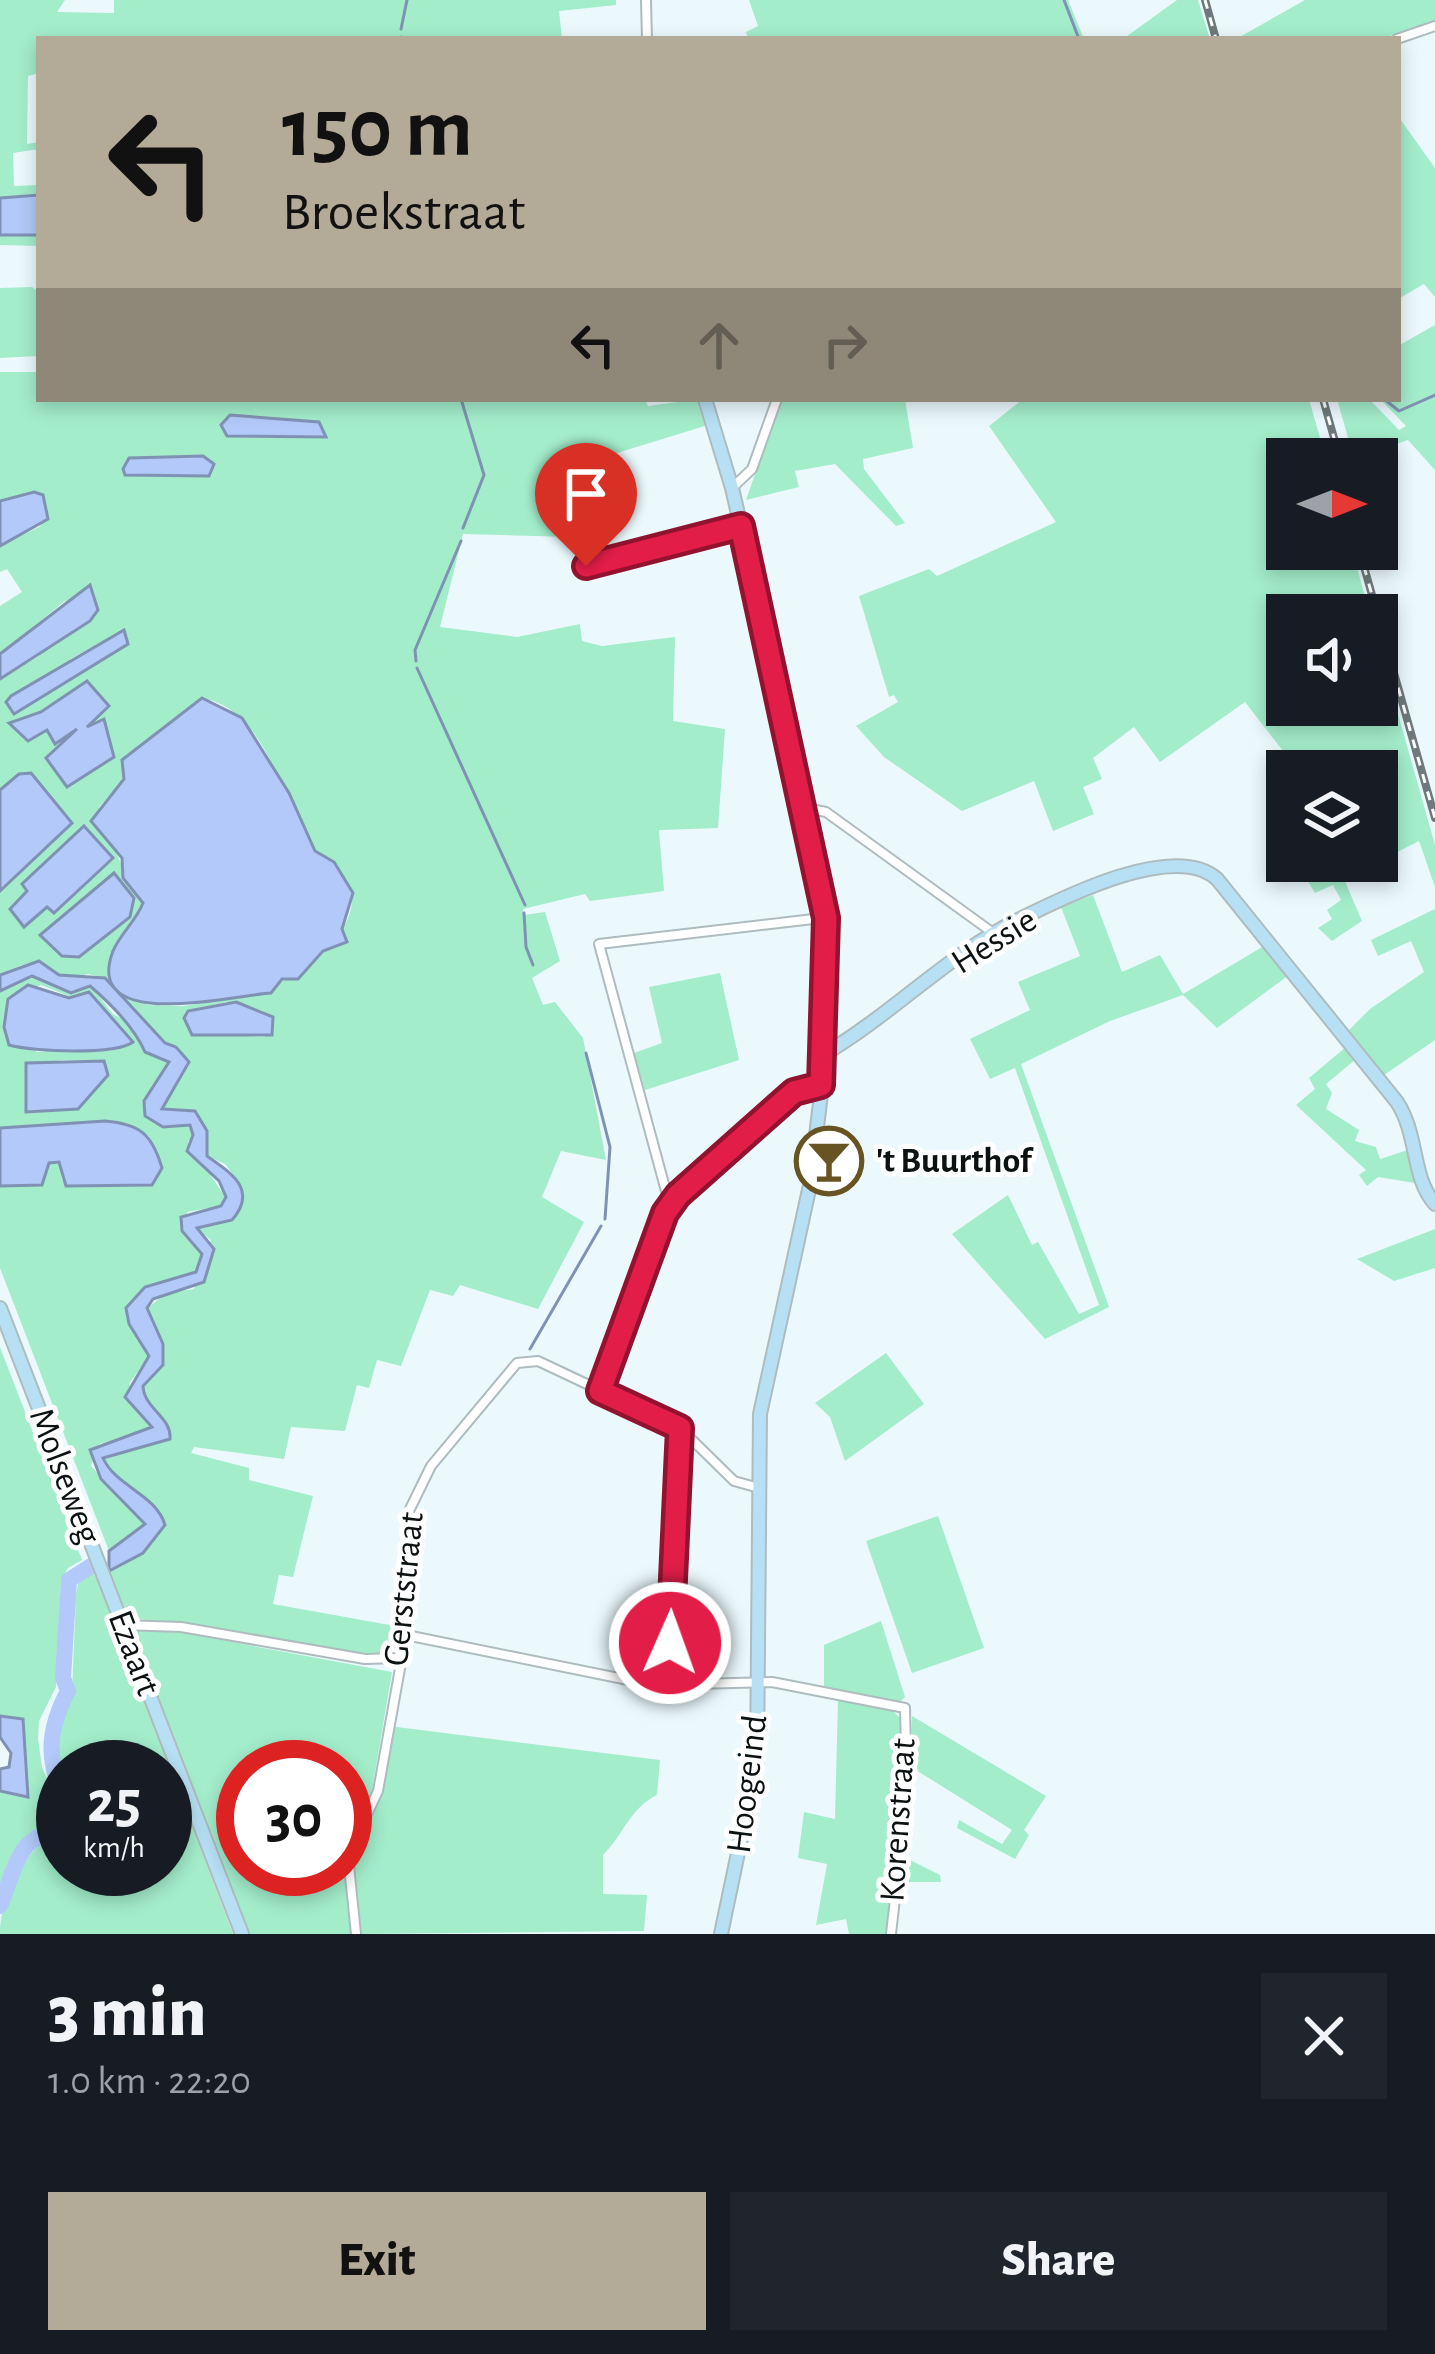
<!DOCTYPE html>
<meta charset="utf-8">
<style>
:root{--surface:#171b24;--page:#20242c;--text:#f1f3f6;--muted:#9ea1a6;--accent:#b3ab97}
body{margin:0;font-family:"Alegreya Sans",sans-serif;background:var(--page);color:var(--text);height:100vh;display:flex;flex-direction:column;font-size:45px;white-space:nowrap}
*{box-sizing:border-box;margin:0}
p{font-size:39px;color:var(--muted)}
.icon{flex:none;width:66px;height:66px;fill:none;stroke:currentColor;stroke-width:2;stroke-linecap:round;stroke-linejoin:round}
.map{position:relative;height:1934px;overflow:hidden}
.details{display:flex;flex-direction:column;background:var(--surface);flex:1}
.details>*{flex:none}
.banner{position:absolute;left:36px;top:36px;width:1365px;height:366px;border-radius:0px;box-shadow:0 6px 18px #0003;background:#b3ab97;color:#111;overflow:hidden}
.needle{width:78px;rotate:90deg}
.fabs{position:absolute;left:1266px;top:438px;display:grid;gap:24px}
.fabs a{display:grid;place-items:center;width:132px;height:132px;border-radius:0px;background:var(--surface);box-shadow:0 6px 18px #0003;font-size:60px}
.speed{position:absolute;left:36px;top:1740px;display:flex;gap:24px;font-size:60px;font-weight:700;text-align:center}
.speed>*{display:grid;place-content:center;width:156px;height:156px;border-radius:50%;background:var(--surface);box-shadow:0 6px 18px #0003;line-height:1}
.speed small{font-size:30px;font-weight:400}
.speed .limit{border:18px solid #d22;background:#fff;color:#111}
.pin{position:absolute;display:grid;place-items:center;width:102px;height:102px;color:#fff;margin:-123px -51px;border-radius:50% 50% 50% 0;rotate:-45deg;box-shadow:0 0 12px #0007}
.pin .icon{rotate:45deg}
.me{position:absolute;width:132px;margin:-66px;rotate:2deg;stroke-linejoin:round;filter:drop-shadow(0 0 9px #0008)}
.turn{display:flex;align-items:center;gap:42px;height:252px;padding:0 48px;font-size:54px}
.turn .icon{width:156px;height:156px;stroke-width:2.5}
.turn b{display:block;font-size:84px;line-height:102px}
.lanes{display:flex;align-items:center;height:114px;padding:0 48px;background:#0003;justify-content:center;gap:60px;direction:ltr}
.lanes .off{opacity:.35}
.round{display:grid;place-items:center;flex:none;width:126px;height:126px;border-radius:0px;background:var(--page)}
.head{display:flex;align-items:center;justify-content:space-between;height:204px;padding:0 48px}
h1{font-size:72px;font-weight:800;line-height:90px}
.cta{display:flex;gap:24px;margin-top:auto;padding:24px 48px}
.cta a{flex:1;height:138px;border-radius:0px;background:var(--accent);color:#111;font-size:48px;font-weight:800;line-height:138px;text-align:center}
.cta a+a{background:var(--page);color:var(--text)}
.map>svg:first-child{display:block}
.green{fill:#a3edcb;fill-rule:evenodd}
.water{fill:#b2c9f9;stroke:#8092b4;stroke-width:3}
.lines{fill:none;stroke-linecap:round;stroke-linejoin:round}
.stream{stroke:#8092b4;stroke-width:3}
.river{stroke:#b2c9f9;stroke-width:16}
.street-casing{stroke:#aebcbf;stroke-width:12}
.secondary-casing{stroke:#aebcbf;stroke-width:16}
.street{stroke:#fff;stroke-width:8}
.secondary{stroke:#b7e0f4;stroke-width:12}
.rail-casing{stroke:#6f787a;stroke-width:8}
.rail{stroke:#fff;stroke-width:3;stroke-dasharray:9;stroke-linecap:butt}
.route-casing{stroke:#92132f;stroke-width:30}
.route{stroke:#e11d48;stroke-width:21}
.labels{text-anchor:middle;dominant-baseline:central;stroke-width:10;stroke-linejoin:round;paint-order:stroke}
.street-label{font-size:36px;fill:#0c1112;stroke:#fff}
.poi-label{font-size:36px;font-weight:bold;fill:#0c1112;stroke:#fff;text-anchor:start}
</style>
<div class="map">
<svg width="1435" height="1934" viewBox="0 0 1435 1934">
<rect width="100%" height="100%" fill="#ebf9fd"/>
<g class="green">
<path d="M0,0H65L57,12L114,13V0H616V5L559,11L562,39H39V73L28,76L27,144L39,142V149L13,153L14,186L39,185V246L0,245Z"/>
<path d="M749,0H1068L1084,39H748L746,32L758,26Z"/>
<path d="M1177,0H1198L1210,39H1123Z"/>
<path d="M1305,0H1435V21L1381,39H1236Z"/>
<path d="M1398,116L1435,168V297L1424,284L1398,299Z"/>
<path d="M32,287L39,292V356L0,358V288Z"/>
<path d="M1435,325V470L1408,440L1354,459L1337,399H1369L1399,430L1406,426L1380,399H1398V346Z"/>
<path d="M0,372H39V399H645L648,406L700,399L708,425L578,465L570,537L463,534L440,627L517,637L580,624L582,641L602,646L675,637L673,721L725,729L718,828L659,830L664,891L590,901L585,894L523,909L524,915L545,912L560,961L532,978L543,1005L555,1002L583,1038L606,1160L561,1151L542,1197L584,1222L538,1309L460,1285L453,1296L430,1290L401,1366L377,1360L369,1388L357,1385L345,1431L291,1427L284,1459L194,1447L191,1453L249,1468V1480L313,1496L293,1577L279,1575L273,1604L401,1627L398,1639L378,1655L126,1617L109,1571L122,1566L164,1525C156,1494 116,1486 103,1457L171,1431L143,1397V1386L163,1364V1344L147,1308L167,1293L194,1289L211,1240L197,1229L223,1220L238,1181L225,1164L207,1156L195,1111L162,1109L185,1072L105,978L88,974L73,978L22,965L0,975V679L39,656L66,600L0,654V606L22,592L7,569L0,572V546L41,526L22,496L0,501ZM124,630L128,644L15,713L72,658ZM202,698C269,711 280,801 313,848C325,864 350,871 352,896C354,929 319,956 298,979L282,978L271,993L183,1006L147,1005L113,951L143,903C121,875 114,840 99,807L124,779L122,760ZM112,857L53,913L47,907L10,909L27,891ZM114,873L130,917L113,928H47ZM226,1002L263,1011L265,1037L207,1034L188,1011Z"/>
<path d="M781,399H905L913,448L863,459L864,469L905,523L896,526L835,464L795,471L799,487L746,500Z"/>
<path d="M1023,399H1309L1326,459H1287V549H1352L1370,615H1287V705H1377V639L1435,845V887L1419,841L1344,879L1362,921L1332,941L1318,928L1332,919L1327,910L1341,900L1333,885L1315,893L1296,861H1377V771H1288L1283,751L1245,702L1160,762L1134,727L1093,758L1102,779L1083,787L1094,814L1053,831L1034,781L962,811L884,757L856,726L898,702L894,695L889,697L859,596L929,569L937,576L1056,522L989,426Z"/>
<path d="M1093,895L1122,972L1160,955L1183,994L1264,946L1289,975L1217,1028L1183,995L1110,1021L1021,1064L1109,1307L1045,1339L952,1234L1008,1195L1032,1245L1038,1242L1079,1314L1099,1305L1015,1068L990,1079L970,1039L1030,1010L1018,982L1080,956L1061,907Z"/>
<path d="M1435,909V1040L1384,1075L1347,1032L1370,1009L1424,972L1411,941L1378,956L1371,940Z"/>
<path d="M720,973L739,1060L645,1090L634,1053L662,1043L649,987Z"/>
<path d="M32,976L60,990L91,986L113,1014L130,1023L169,1062L144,1101L163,1127L190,1125L193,1136L188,1142L226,1198L221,1206L187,1212V1237L202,1254L196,1272L145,1287L139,1341L149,1356L129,1384L152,1426L140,1435L99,1444L91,1466L145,1525L109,1551L0,1268V1186L42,1185L49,1163L60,1162L62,1180L162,1168L149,1136L105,1121L0,1128V991ZM41,985L106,1011L122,1027L111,1051L89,1046L37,1052L4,1027L8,999ZM63,1060L104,1061L108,1075L90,1098L34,1064Z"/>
<path d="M1346,1047L1356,1059L1326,1084L1332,1093L1326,1109L1359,1130L1355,1141L1376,1147L1380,1159L1411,1149L1415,1183L1378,1177L1367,1186L1359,1175L1366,1170L1296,1105L1315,1089L1309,1078Z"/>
<path d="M1435,1229V1268L1394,1281L1357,1259Z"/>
<path d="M0,1347L82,1560L68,1568L61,1580L56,1687L39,1721L38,1739L42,1767L63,1815V1834L50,1826L18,1845L0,1885V1791L13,1792L23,1719L0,1716Z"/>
<path d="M886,1353L924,1404L845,1461L830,1417L815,1403Z"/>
<path d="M938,1516L984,1648L912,1673L866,1541Z"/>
<path d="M92,1570L102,1589L233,1934H0C0,1899 19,1862 45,1840L63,1851V1869H165V1767H63V1783L56,1734L72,1693L76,1594L79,1579Z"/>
<path d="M881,1621L905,1697L900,1702L824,1689V1645Z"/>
<path d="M133,1631L178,1632L392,1672L372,1790L345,1858V1767H243V1869H344L353,1934H250Z"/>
<path d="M838,1699L890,1708L900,1718L905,1800L910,1805L902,1856L940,1875L941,1882H910L908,1890L892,1886L886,1934H849L846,1919L816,1925L827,1864L798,1858L804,1812L835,1819Z"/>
<path d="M912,1716L1046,1796L1024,1830L1029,1835L1015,1859L957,1828L959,1820L1002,1844L1012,1830L911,1767Z"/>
<path d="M389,1726L660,1760L657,1795C630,1808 624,1834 603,1855V1894L647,1895L644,1931L360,1934L353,1867L382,1791Z"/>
</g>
<g class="water">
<path d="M39,195V235H0V198Z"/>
<path d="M230,415L319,422L326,437L227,436L221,425Z"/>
<path d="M203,456L214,464L209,476L125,475L123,469L129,458Z"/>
<path d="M34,492L43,495L48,519L0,546V501Z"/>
<path d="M90,585L98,610L90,621L0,679V654Z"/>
<path d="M124,630L128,644L14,714L6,702L11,696Z"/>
<path d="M87,681L109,706L87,727L104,719L114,757L67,787L46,758L77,729L55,744L47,730L28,741L9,723L41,712Z"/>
<path d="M202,698L242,718L289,793L315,851L334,862L353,893L342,929L347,942L323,951L298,979H282L271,993C239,994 81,1035 113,951C120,934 136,921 143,903L123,878L122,858L91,821L124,779L122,760Z"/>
<path d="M31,773L72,823L0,891V790L19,774Z"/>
<path d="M84,826L113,858L54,913L47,907L24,927L10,909L27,891L22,884Z"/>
<path d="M114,873L134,898L130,917L79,957L62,956L40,935Z"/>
<path d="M39,961L59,975L105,978L165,1043L176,1047L189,1062L162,1109L195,1111L207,1131V1156C227,1171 260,1188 232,1220L197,1228L214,1249L204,1282L153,1299L147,1308L163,1344V1365L143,1386C144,1409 172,1417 170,1439L103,1458C116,1487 156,1494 165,1525L143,1553L109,1571V1551L145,1524L101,1479L90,1450L152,1427L125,1397L149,1356L129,1324L126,1308L145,1287L196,1272L202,1254L182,1231L181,1217L221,1206L226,1197L219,1181L187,1151L193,1135L190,1125L163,1127L145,1116L144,1101L169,1062L145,1052C134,1027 111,1004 90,986L71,993L32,976L0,991V975Z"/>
<path d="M28,985L69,998L89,992L133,1042C116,1055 33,1052 9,1045L4,1027L8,999Z"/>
<path d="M236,1002L273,1017L272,1035H192L184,1018L188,1011Z"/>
<path d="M104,1061L108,1075L78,1109L26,1112V1063Z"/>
<path d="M105,1121C140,1124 152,1134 162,1168L152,1185L66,1186L59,1162L49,1163L42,1185L0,1186V1128Z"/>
<path d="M0,1716L23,1719L28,1797L0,1791V1769L9,1767L11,1753L0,1737Z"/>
</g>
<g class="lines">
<g class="stream">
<path d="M1064,0L1079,39"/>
<path d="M401,29L407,0"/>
<path d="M401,37V39"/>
<path d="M461,399L484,475L463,528"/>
<path d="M1384,399L1399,411L1435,395"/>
<path d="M416,661L415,650L461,541"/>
<path d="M417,668L525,905"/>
<path d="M524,913L526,947L533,965"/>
<path d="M586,1053L610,1147L605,1219"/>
<path d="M530,1349L601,1226"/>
</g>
<g class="river">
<path d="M63,1797C46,1757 48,1729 68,1691L63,1678L69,1580L91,1566"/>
<path d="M0,1906C11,1882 17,1837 48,1835L63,1846"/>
</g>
<defs>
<g id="street">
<path d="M646,0L647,39"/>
<path d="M1397,39L1435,26"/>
<path d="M733,487L752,469L777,399"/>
<path d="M587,566L741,527"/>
<path d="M806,808L826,812L996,935"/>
<path d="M670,1206L599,944L822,918"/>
<path d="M600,1391L665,1213L678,1195L794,1092L821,1085"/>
<path d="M123,1625L181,1627L365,1659L398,1658"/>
<path d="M406,1635L653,1685L772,1682L905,1708L907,1793L891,1934"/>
<path d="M669,1686L679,1430"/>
<path d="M356,1934L349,1866L352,1846L378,1791L406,1635L409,1511L431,1466L517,1363L538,1361L680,1428L734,1481L759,1488"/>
</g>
<g id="secondary">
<path d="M705,399L732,488L806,808L827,938L826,1053L810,1185L760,1414L757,1762L721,1934"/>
<path d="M826,1053C892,1014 949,954 1018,920C1064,897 1175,841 1217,879L1397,1102C1419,1136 1411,1177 1435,1204"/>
<path d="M0,1308L242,1934"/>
</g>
</defs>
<use href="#street" class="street-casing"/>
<use href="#secondary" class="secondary-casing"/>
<use href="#street" class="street"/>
<use href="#secondary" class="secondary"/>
<defs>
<g id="rail">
<path d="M1205,0L1216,39"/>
<path d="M1323,399L1340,459"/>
<path d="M1359,549L1435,818"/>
</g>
</defs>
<use href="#rail" class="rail-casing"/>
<use href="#rail" class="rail"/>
</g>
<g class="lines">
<defs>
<path id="route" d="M586,566L741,526L826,918L821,1085L794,1092L678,1195L665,1213L600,1391L680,1428L670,1643"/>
</defs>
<use href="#route" class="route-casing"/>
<use href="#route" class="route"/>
</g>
<defs>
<symbol id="bar-ring" viewBox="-11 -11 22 22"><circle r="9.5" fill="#fff" stroke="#675422" stroke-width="1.5"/><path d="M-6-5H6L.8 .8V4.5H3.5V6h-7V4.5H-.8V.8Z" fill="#675422"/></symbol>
</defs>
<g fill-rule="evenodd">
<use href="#bar-ring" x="791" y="1123" width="76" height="76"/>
</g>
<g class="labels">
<g class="street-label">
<text transform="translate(994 941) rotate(-32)">Hessie</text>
<text transform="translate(65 1476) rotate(69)">Molseweg</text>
<text transform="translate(404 1589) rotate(-84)">Gerststraat</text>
<text transform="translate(134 1653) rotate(69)">Ezaart</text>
<text transform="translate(747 1784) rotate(-83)">Hoogeind</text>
<text transform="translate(898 1820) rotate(-86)">Korenstraat</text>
</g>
<g class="poi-label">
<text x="876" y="1161">'t Buurthof</text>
</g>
</g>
</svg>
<div class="fabs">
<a><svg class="needle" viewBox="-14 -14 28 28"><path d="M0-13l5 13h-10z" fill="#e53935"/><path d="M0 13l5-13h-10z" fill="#9ea1a6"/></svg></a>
<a><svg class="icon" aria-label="sound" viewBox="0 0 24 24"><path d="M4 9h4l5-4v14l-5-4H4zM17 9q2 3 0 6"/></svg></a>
<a><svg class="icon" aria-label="layers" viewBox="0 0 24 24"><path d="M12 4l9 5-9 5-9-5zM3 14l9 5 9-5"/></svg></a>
</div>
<div class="speed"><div>25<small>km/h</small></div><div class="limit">30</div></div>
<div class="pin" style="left:586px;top:566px;background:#d93025"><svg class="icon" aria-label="arrive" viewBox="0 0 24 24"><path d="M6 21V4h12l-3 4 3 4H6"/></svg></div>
<svg class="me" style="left:670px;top:1643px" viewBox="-20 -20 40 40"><circle r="17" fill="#e11d48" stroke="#fff" stroke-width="3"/><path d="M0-11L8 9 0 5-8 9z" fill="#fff"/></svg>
<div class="banner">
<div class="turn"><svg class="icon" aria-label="left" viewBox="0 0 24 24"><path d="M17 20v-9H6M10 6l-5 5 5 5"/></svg><div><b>150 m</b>Broekstraat</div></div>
<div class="lanes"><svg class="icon" aria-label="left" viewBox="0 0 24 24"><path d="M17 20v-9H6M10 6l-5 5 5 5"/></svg><svg class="icon off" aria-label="ahead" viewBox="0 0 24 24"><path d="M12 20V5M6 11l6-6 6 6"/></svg><svg class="icon off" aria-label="right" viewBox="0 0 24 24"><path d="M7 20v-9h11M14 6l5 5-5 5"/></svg></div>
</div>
</div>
<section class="details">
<div class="head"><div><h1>3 min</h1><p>1.0 km · 22:20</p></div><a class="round"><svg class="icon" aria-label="close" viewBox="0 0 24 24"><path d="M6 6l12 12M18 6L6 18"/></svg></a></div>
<div class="cta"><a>Exit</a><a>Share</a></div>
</section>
